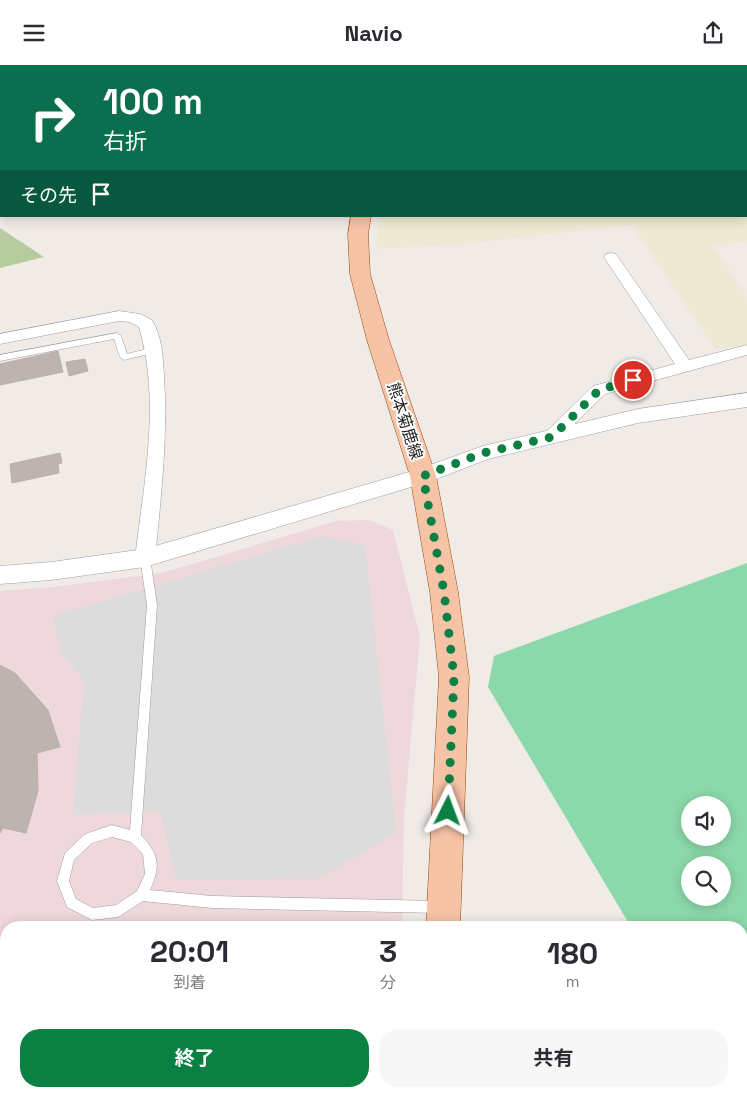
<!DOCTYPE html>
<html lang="ja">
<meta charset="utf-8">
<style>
:root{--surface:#fff;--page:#f7f7f7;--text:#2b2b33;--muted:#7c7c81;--accent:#0b8043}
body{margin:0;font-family:"Space Grotesk","Noto Sans JP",sans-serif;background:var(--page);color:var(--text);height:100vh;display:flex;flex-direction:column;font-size:19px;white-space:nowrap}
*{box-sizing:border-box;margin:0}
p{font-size:16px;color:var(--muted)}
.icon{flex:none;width:28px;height:28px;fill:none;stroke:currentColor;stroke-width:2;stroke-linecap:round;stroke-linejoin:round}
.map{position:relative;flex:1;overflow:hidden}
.sheet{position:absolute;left:0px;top:856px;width:748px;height:176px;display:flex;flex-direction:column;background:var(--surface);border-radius:20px 20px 0 0;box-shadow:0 2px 12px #0003}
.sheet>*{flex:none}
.hud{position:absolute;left:0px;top:0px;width:748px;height:152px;box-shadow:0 2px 12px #0003;background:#0b6e4f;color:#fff;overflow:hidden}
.fabs{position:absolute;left:681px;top:731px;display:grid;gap:10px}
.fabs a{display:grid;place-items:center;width:50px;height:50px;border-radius:50%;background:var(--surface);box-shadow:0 2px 12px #0003;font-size:25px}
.pin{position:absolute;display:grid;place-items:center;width:42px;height:42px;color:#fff;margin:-21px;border:2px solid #fff;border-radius:50%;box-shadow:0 1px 5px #0007}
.me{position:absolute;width:55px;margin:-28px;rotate:3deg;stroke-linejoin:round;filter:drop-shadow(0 0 4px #0008)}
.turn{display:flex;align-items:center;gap:18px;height:105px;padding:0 20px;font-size:22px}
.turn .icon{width:65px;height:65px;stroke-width:2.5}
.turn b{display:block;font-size:35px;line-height:42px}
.then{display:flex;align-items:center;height:48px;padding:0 20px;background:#0003;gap:10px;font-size:19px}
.eta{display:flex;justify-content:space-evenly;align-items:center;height:85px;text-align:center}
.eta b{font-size:30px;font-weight:700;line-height:35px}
.action{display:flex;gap:10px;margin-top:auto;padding:10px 20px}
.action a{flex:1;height:58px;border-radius:20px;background:var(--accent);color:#fff;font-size:20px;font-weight:700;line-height:58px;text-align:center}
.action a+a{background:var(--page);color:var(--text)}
header{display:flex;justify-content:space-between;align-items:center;height:65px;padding:0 20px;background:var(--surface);font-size:22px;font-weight:700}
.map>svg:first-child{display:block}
.commercial{fill:#efd8dc}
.farmland{fill:#ede9d4}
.forest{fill:#b6cc9f}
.pitch{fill:#8bd9aa;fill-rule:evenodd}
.parking{fill:#dcdcdc}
.building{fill:#bdb3b0;stroke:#c0afaa}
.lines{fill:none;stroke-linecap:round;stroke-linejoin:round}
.service-casing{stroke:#9d9d9d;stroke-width:1}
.minor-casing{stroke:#9d9d9d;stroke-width:1}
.tertiary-casing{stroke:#9d9d9d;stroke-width:1}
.primary-casing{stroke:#91480a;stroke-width:1}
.path{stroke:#f07784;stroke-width:4;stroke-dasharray:3 3;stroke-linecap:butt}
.service{fill:#fff;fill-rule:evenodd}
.minor{fill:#fff;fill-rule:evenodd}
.tertiary{fill:#fff;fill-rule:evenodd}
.primary{fill:#f6c3a6;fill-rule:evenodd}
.route{stroke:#0b8043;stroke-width:9;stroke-dasharray:0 16.2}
.labels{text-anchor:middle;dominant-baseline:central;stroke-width:4;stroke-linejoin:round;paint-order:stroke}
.street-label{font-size:16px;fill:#202020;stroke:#fff}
</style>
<header><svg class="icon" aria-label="menu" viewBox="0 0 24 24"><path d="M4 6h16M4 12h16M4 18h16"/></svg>Navio<svg class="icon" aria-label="share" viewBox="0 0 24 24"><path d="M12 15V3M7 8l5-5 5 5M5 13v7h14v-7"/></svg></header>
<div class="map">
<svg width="747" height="1032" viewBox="0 0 747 1032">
<rect width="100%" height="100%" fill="#f0ebe7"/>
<path class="commercial" d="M369,455L393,465L420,572L404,752L402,862H6V1026H403V1032H0V526L54,522L162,508L336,456Z"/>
<path class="farmland" d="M416,0H747V176L714,181L747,232V280L715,284L632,160L462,179L376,184L380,151H746V1Z"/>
<path class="forest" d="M0,163L44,192L0,203Z"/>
<path class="pitch" d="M747,498V901L741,904V862H631L488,622L494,591ZM690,740H722V772H690ZM690,800H722V832H690Z"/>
<g class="parking">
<path d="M323,471L365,480L396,768L318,814L176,815L160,746L73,750L84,614L61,589L53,551Z"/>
<path d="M747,950V1032H581L592,1026H741V953Z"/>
</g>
<g class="building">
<path d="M58,286L63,307L0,320V299Z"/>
<path d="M85,294L88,306L69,311L66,297Z"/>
<path d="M60,388L62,398L58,399L59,408L12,418L10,399Z"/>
<path d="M0,600L15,608L48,645L60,682L37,688L38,726L26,768L3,763L0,768Z"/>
<path d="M87,1026H198L197,1032H86Z"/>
</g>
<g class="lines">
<defs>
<g id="service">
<path d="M117,268L121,271L127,289L154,282L158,285L157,287L124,295L120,292L114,274L0,296V290Z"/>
<path d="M145,489L150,493L157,540L141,770C159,790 161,800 150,825L212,831L439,836L443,838L445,842L443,846L439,848L212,843L143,836L118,852L92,855L67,842L57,816L65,788L84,770L88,768L112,760L130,765L147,540L140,493ZM112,772L131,777L143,789L145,809L137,826L116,840L93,843L76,834L69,816L74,795L92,778Z"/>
</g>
<g id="minor">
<path d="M309,0H331L332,1H310Z"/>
<path d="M695,0H707L708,1H696Z"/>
<rect x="746" y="28" width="1" height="8"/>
<path d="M611,188L616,189L689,295L747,280V290L605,329L558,375L552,377L546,375L543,371L546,367L593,321L675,299L604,192L606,189Z"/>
<path d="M119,246L140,249L152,255C162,271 163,293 164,311C168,372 161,432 155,493L152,498L145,500L138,498L135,493C144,418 161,335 139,262L130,257L119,256L0,279V269Z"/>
</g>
<path id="tertiary" d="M747,328V342L638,358L488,394L431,416L145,502L51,515L0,519V501L51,497L145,484L416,405L483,381L638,344Z"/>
<g id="primary">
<path d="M351,151H371L368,169L370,209L389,275L436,411L458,527L469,612L460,862H426L439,612L430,527L410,411L367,275L350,209L348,169Z"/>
<rect x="431" y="1026" width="38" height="6"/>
</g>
</defs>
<use href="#service" class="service-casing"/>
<use href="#minor" class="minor-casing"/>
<use href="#tertiary" class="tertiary-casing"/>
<use href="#primary" class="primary-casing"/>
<g class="path">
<path d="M741,953L747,950"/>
<path d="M581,1032L592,1026"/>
</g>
<use href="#service" class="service"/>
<use href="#minor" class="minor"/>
<use href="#tertiary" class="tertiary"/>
<use href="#primary" class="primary"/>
</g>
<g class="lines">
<path class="route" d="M448,746L454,612L444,527L423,411L483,388L552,372L599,325L633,315"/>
</g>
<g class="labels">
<g class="street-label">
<text transform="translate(405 356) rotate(72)">熊本菊鹿線</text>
</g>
</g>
</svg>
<div class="fabs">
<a><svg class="icon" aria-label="sound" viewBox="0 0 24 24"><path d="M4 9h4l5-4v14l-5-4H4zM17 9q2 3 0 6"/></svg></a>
<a><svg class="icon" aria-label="search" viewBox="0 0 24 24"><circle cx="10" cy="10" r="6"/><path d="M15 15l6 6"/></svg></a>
</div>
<div class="pin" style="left:633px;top:315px;background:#d93025"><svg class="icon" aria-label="arrive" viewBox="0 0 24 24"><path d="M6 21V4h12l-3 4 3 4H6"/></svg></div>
<svg class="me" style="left:448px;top:746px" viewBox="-20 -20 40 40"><path d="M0-17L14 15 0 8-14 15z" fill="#0b8043" stroke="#fff" stroke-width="4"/></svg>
<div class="hud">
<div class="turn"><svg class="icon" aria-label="right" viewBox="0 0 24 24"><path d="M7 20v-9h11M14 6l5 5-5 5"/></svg><div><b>100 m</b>右折</div></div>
<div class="then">その先<svg class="icon" aria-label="arrive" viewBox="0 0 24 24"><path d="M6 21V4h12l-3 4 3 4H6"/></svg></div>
</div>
<section class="sheet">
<div class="eta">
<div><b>20:01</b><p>到着</p></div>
<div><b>3</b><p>分</p></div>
<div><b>180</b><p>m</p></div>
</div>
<div class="action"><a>終了</a><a>共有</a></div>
</section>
</div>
